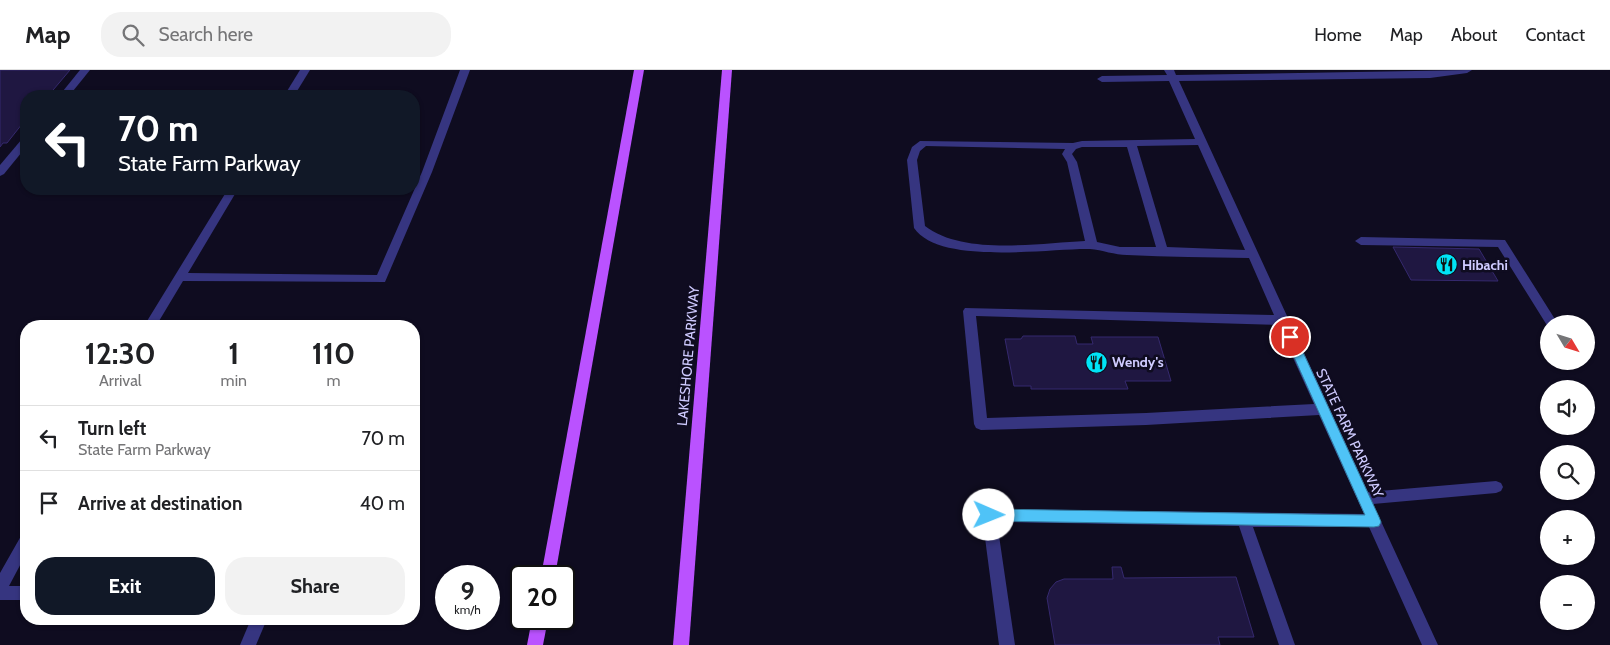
<!DOCTYPE html>
<meta charset="utf-8">
<style>
:root{--surface:#fff;--page:#f2f2f2;--text:#202124;--muted:#757577;--line:#e0e0e0;--accent:#111827}
body{margin:0;font-family:Cabin,sans-serif;background:var(--page);color:var(--text);height:100vh;display:flex;flex-direction:column;font-size:19px;white-space:nowrap}
*{box-sizing:border-box;margin:0}
p{font-size:16px;color:var(--muted)}
.icon{flex:none;width:28px;height:28px;fill:none;stroke:currentColor;stroke-width:2;stroke-linecap:round;stroke-linejoin:round}
.map{position:relative;flex:1;overflow:hidden}
.panel{position:absolute;left:20px;top:250px;width:400px;height:305px;display:flex;flex-direction:column;background:var(--surface);border-radius:20px;box-shadow:0 1px 4px #0004}
.panel>*{flex:none}
.banner{position:absolute;left:20px;top:20px;width:400px;height:105px;border-radius:20px;box-shadow:0 1px 4px #0004;background:#111827;color:#fff;overflow:hidden}
.needle{width:32px;rotate:128deg}
.buttons{position:absolute;left:1540px;top:245px;display:grid;gap:10px}
.buttons a{display:grid;place-items:center;width:55px;height:55px;border-radius:50%;background:var(--surface);box-shadow:0 1px 4px #0004;font-size:25px}
.speed{position:absolute;left:435px;top:495px;display:flex;gap:10px;font-size:25px;font-weight:700;text-align:center}
.speed>*{display:grid;place-content:center;width:65px;height:65px;border-radius:50%;background:var(--surface);box-shadow:0 1px 4px #0004;line-height:1}
.speed small{font-size:12px;font-weight:400}
.speed .limit{border:2px solid #111;border-radius:8px;background:#fff;color:#111}
.pin{position:absolute;display:grid;place-items:center;width:42px;height:42px;color:#fff;margin:-21px;border:2px solid #fff;border-radius:50%;box-shadow:0 1px 5px #0007}
.me{position:absolute;width:55px;margin:-28px;rotate:91deg;stroke-linejoin:round;filter:drop-shadow(0 0 4px #0008)}
.turn{display:flex;align-items:center;gap:18px;height:105px;padding:0 15px;font-size:22px}
.turn .icon{width:65px;height:65px;stroke-width:2.5}
.turn b{display:block;font-size:35px;line-height:42px}
.eta{display:flex;justify-content:space-evenly;align-items:center;height:85px;text-align:center}
.eta b{font-size:30px;font-weight:700;line-height:35px}
.cta{display:flex;gap:10px;margin-top:auto;padding:10px 15px}
.cta a{flex:1;height:58px;border-radius:20px;background:var(--accent);color:#fff;font-size:20px;font-weight:700;line-height:58px;text-align:center}
.cta a+a{background:var(--page);color:var(--text)}
ul{padding:0;list-style:none}
li{display:flex;align-items:center;gap:15px;height:65px;padding:0 15px;border-top:1px solid var(--line)}
li div{flex:1}
li b{display:block;font-size:19px}
li em{font-style:normal}
header{display:flex;align-items:center;gap:30px;box-sizing:border-box;height:70px;padding:0 25px;background:var(--surface);border-bottom:1px solid var(--line)}
header strong{font-size:24px}
nav{display:flex;gap:28px;margin-inline-start:auto;font-size:18px}
.search{width:350px;height:45px;background:var(--page);display:flex;align-items:center;gap:12px;box-sizing:border-box;padding:0 18px;border-radius:20px;color:var(--muted);font-size:19px}
.map>svg:first-child{display:block}
.building{fill:#1f1741;stroke:#35296e}
.lines{fill:none;stroke-linecap:round;stroke-linejoin:round}
.minor{fill:#363580;fill-rule:evenodd}
.major{fill:#ba52ff;fill-rule:evenodd}
.route{fill:#4fc3f7;stroke:#337fa1}
.labels{text-anchor:middle;dominant-baseline:central;stroke-width:5;stroke-linejoin:round;paint-order:stroke}
.poi-label{font-size:14px;font-weight:bold;fill:#cfcbff;stroke:#0f0c20;text-anchor:start}
.street-label{font-size:14px;fill:#cfcbff;stroke:#0f0c20}
</style>
<header>
<strong>Map</strong>
<div class="search"><svg class="icon" aria-label="search" viewBox="0 0 24 24"><circle cx="10" cy="10" r="6"/><path d="M15 15l6 6"/></svg>Search here</div>
<nav><a>Home</a><a>Map</a><a>About</a><a>Contact</a></nav>
</header>
<div class="map">
<svg width="1610" height="575" viewBox="0 0 1610 575">
<rect width="100%" height="100%" fill="#0f0c20"/>
<g class="building">
<path d="M0,0H70L48,26H26V49L7,73H3L0,77Z"/>
<path d="M1393,177L1479,179L1498,211L1411,210Z"/>
<path d="M1023,266H1075L1077,274H1093L1091,267H1158L1171,311H1125L1128,319H1031V316H1014L1005,269H1021Z"/>
<path d="M1112,497H1121L1124,508L1236,507L1254,567H1218L1220,575H1055L1047,528L1050,519L1056,512L1064,509H1113Z"/>
</g>
<g class="lines">
<g class="minor">
<path d="M80,0H90L69,26H59Z"/>
<path d="M300,0H310L294,26H284Z"/>
<path d="M460,0H470L432,102L385,212L183,211L156,256H144L228,119H238L188,203L377,205L422,102Z"/>
<path d="M1164,0H1174L1176,5L1472,0L1467,3L1430,8L1179,11L1368,422L1496,411L1501,413L1503,417L1501,421L1496,423L1373,434L1438,575H1422L1369,457H1253L1295,575H1279L1239,456L997,452L1015,575H999L982,445L984,440L989,439L1364,444L1319,345L1146,355L981,360L976,358L974,354L963,241L965,238L1274,245L1249,188C1208,187 1168,187 1127,185C1115,185 1102,180 1090,179C1050,178 940,196 914,158L907,90L912,77L920,71L1073,73L1082,71L1195,69L1169,11L1102,12L1097,9L1102,6L1167,5ZM1198,75L1245,180L1167,177L1137,76ZM926,76L1065,79L1062,84L1067,92L1085,171C1039,173 964,186 925,156L917,90L920,81ZM1082,77H1127L1156,177H1120L1097,172L1077,92L1072,84L1076,79ZM976,246L1278,255L1314,334L1146,343L987,348Z"/>
<path d="M26,68V77L4,104L0,106V95L22,69Z"/>
<path d="M1361,167L1505,170L1558,254H1549L1548,257L1498,177L1361,175L1355,171Z"/>
<path d="M26,464V484L9,516H26V530H0V503L21,466Z"/>
<path d="M251,549H267L256,575H240Z"/>
</g>
<g class="major">
<path d="M634,0H644L555,506H541Z"/>
<path d="M722,0H732L689,575H673Z"/>
<path d="M532,549H548L543,575H527Z"/>
</g>
</g>
<path class="route" d="M1290,263L1296,267L1379,447L1381,452L1379,456L1374,457L989,451L985,449L983,445L985,441L989,439L1365,445L1285,267Z"/>
<defs>
<symbol id="restaurant-disc" viewBox="-11 -11 22 22"><circle r="9.5" fill="#00e4f6" stroke="#0f0c20"/><path d="M-5-6h1v4h1v-4h1v4h1v-4h1v5L-1.5 .5V6h-2V.5L-5-1ZM5-6V6H3V1.5H1.5Q1.5-4 5-6Z" fill="#111"/></symbol>
</defs>
<g fill-rule="evenodd">
<use href="#restaurant-disc" x="1434" y="182" width="25" height="25"/>
<use href="#restaurant-disc" x="1084" y="280" width="25" height="25"/>
</g>
<g class="labels">
<g class="poi-label">
<text x="1462" y="195">Hibachi</text>
<text x="1112" y="292">Wendy's</text>
</g>
<g class="street-label">
<text transform="translate(688 286) rotate(-85)">LAKESHORE PARKWAY</text>
<text transform="translate(1350 363) rotate(65)">STATE FARM PARKWAY</text>
</g>
</g>
</svg>
<div class="buttons">
<a><svg class="needle" viewBox="-14 -14 28 28"><path d="M0-13l5 13h-10z" fill="#e53935"/><path d="M0 13l5-13h-10z" fill="#757577"/></svg></a>
<a><svg class="icon" aria-label="sound" viewBox="0 0 24 24"><path d="M4 9h4l5-4v14l-5-4H4zM17 9q2 3 0 6"/></svg></a>
<a><svg class="icon" aria-label="search" viewBox="0 0 24 24"><circle cx="10" cy="10" r="6"/><path d="M15 15l6 6"/></svg></a>
<a>+</a>
<a>−</a>
</div>
<div class="speed"><div>9<small>km/h</small></div><div class="limit">20</div></div>
<div class="pin" style="left:1290px;top:267px;background:#d93025"><svg class="icon" aria-label="arrive" viewBox="0 0 24 24"><path d="M6 21V4h12l-3 4 3 4H6"/></svg></div>
<svg class="me" style="left:989px;top:445px" viewBox="-20 -20 40 40"><circle r="19" fill="#fff"/><path d="M0-13L10 11 0 6-10 11z" fill="#4fc3f7"/></svg>
<div class="banner">
<div class="turn"><svg class="icon" aria-label="left" viewBox="0 0 24 24"><path d="M17 20v-9H6M10 6l-5 5 5 5"/></svg><div><b>70 m</b>State Farm Parkway</div></div>
</div>
<section class="panel">
<div class="eta">
<div><b>12:30</b><p>Arrival</p></div>
<div><b>1</b><p>min</p></div>
<div><b>110</b><p>m</p></div>
</div>
<ul>
<li><svg class="icon" aria-label="left" viewBox="0 0 24 24"><path d="M17 20v-9H6M10 6l-5 5 5 5"/></svg><div><b>Turn left</b><p>State Farm Parkway</p></div><em>70 m</em></li>
<li><svg class="icon" aria-label="arrive" viewBox="0 0 24 24"><path d="M6 21V4h12l-3 4 3 4H6"/></svg><div><b>Arrive at destination</b></div><em>40 m</em></li>
</ul>
<div class="cta"><a>Exit</a><a>Share</a></div>
</section>
</div>
